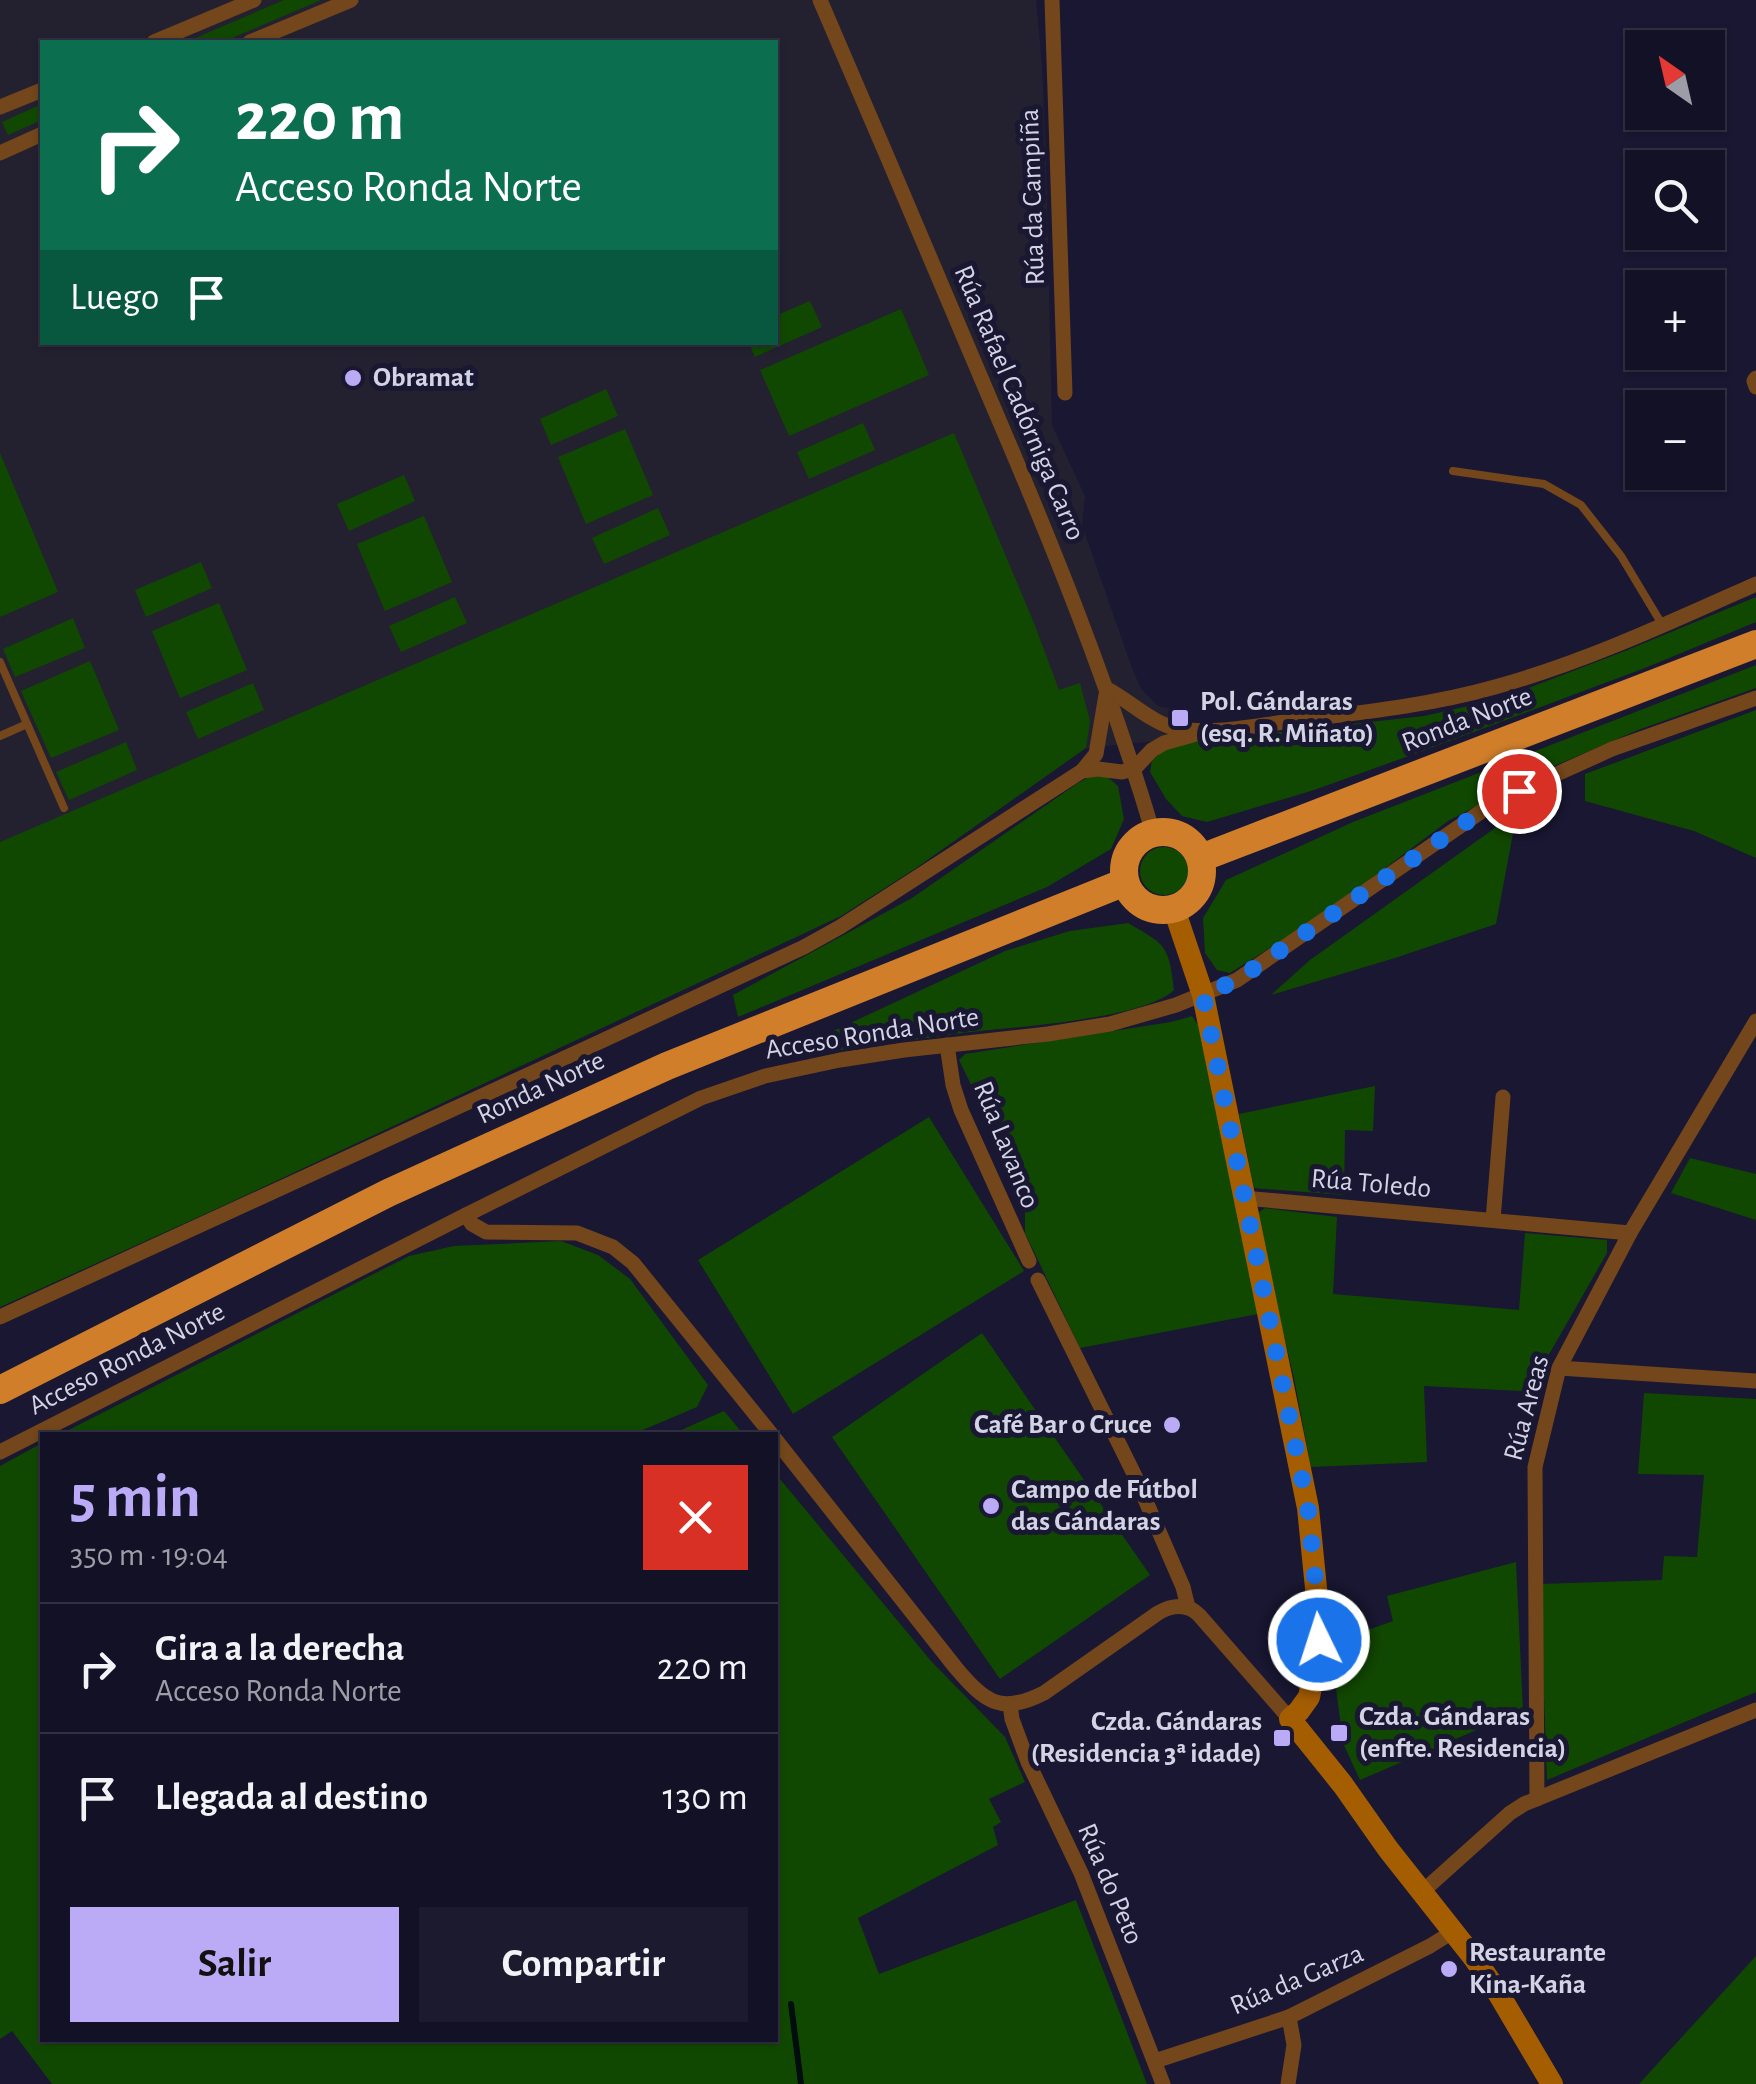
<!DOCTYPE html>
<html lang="es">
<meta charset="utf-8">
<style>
:root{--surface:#131126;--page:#1c1a2e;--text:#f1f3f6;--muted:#9d9da7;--line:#323143;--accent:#bbaaf6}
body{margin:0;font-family:"Alegreya Sans",sans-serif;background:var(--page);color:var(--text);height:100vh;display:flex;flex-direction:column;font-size:38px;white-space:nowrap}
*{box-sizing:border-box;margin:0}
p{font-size:32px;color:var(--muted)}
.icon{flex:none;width:55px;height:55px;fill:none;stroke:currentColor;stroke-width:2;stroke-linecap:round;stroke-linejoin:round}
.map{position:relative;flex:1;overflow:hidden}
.drawer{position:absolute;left:40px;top:1432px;width:738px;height:610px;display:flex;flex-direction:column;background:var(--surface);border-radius:0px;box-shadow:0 2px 8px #0004,0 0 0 2px var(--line)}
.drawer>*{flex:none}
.hud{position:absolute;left:40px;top:40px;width:738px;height:305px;border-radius:0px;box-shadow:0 2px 8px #0004,0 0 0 2px var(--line);background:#0b6e4f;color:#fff;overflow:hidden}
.needle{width:65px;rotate:326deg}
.fabs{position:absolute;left:1625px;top:30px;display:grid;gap:20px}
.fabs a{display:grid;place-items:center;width:100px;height:100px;border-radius:0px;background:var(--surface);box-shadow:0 2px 8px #0004,0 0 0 2px var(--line);font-size:50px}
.pin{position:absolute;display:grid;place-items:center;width:85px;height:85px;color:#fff;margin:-42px;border:5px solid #fff;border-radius:50%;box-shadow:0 2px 10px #0007}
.me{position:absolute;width:110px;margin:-55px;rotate:356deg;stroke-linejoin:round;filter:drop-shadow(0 0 8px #0008)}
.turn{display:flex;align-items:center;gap:35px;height:210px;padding:0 30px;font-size:45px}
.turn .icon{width:130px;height:130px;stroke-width:2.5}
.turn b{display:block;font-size:70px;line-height:85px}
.then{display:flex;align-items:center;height:95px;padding:0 30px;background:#0003;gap:20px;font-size:38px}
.round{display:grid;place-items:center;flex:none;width:105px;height:105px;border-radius:0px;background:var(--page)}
.summary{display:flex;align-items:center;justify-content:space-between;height:170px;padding:0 30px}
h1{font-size:60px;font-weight:600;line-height:75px;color:var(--accent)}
.button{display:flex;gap:20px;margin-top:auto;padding:20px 30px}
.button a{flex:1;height:115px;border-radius:0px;background:var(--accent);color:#111;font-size:40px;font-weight:600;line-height:115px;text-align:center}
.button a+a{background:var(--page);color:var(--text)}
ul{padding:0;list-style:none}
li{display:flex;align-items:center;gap:30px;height:130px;padding:0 30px;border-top:2px solid var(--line)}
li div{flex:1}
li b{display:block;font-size:38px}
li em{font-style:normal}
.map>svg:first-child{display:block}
.industrial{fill:#232030;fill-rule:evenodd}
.green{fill:#114801}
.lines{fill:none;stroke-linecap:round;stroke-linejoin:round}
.stream{stroke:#000d0e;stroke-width:6}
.service{stroke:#73461b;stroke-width:8}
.minor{stroke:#73461b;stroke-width:15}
.secondary{stroke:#a55d02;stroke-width:22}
.trunk{stroke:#d07e2a;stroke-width:28}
.route{stroke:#1a73e8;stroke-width:18;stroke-dasharray:0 32.4}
.poi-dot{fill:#bbaaf6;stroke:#191732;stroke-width:4}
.labels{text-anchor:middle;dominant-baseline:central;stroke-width:10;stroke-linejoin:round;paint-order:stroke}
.street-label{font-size:28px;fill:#d2d3e5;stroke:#191732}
.poi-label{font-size:28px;font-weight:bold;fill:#d2d3e5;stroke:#191732;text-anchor:start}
</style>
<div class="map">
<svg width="1756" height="2084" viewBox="0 0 1756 2084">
<rect width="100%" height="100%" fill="#191732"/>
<path class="industrial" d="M0,0H1036L1042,64L1046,160L1052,425L1085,496L1082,525L1133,671L1142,690L1158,706L1191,712L1193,731L1158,741L1085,748L916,868L841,916L218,1208L0,1307ZM42,42H775V342H42Z"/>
<g class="green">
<path d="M284,0H321L223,42H186Z"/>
<path d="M42,104V120L8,135L2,122Z"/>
<path d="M810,301L822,327L755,357L749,343L775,342V316Z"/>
<path d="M901,309L929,375L789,436L760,370Z"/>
<path d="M606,389L618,416L551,445L540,419Z"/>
<path d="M863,423L875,450L809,479L797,452Z"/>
<path d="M625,429L653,495L586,524L558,457Z"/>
<path d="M954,433L1034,623L1059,690L1080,683L1090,721L1086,748L916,868L841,916L218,1208L0,1307V842Z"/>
<path d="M0,453L58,592L0,617Z"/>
<path d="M404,475L415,501L349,531L337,504Z"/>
<path d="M658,508L670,535L604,564L592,538Z"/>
<path d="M424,516L452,582L385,611L357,544Z"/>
<path d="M201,562L212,588L146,617L135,590Z"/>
<path d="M455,597L467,623L401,652L389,626Z"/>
<path d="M1756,597V622L1645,668L1420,752L1314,790L1207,822L1182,816L1166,799L1150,772L1152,761L1170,744L1424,716L1500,699L1625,651Z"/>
<path d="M219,603L247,670L180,698L152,631Z"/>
<path d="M73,618L85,648L15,677L3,649Z"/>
<path d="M90,661L119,730L51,758L21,691Z"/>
<path d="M1756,665V688L1638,730L1540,772L1448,821L1325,913L1230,973L1217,970L1205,953L1203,918L1226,880L1353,822Z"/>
<path d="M253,683L264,710L198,739L186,712Z"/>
<path d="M1756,710V858L1694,831L1585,801V774Z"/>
<path d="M126,742L137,770L69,800L56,772Z"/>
<path d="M1103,773L1118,786L1124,819L1111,849L1047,887L738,1017L733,995L912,898L1078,783L1093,775Z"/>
<path d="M1509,818L1514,828L1496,924L1395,958L1271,995L1310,960Z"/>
<circle cx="1164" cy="871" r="24"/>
<path d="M1128,923C1166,945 1169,945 1174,990C1143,1020 1010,1027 963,1033C917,1039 871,1046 825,1052L816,1039L1005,951L1070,931Z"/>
<path d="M1192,1016L1198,1025L1258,1314L1080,1348L1025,1233V1195L959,1060L965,1054L1171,1022Z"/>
<path d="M1375,1086L1373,1131L1345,1130L1344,1195L1254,1188L1239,1114Z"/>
<path d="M929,1117L1024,1271L793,1414L698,1260Z"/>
<path d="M1690,1158L1756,1174V1220L1671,1193Z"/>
<path d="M1265,1208L1337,1217L1333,1294L1519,1310L1525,1233L1607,1240V1253L1547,1358L1540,1392L1424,1386L1427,1462L1311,1467L1294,1378L1255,1215Z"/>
<path d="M561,1241L598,1255L630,1279L708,1385L697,1407L631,1435H59L409,1256L454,1246Z"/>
<path d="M982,1333L1150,1575L1000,1679L832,1437Z"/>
<path d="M1644,1393L1756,1399V1692L1547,1780L1540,1584L1662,1580L1664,1556L1697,1557L1704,1475L1638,1474Z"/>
<path d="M724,1411L744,1435H670Z"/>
<path d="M42,1443V2040H775V1473L931,1661L1005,1737L1025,1782L989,1799L1001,1822L993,1827L998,1845L858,1918L879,1974L1076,1900L1147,2084H52L12,2031L0,2039V1466Z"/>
<path d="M1516,1562L1523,1710L1360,1780L1343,1743L1332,1657L1366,1647L1365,1631L1393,1621L1387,1596Z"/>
<path d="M1756,1956V2084H1639Z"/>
</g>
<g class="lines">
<path class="stream" d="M791,2004L801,2084"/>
<g class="service">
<path d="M1453,471L1544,484L1581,505L1621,556L1663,626"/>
<path d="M0,662L64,808"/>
<path d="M0,736L27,724"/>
</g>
<g class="minor">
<path d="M820,0C877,133 934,265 990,399C1051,541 1109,684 1153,833"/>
<path d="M1052,0L1065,393"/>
<path d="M154,42L254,0"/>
<path d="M250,42L351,0"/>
<path d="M0,107L42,90"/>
<path d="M0,153L42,134"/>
<path d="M1756,378L1754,381L1756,387"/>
<path d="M1107,689C1130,701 1152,724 1179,729C1218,735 1262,724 1300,720C1366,712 1431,705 1495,687C1585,662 1671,622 1756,584"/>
<path d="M1082,771L1098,769L1122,772L1134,769L1152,750L1164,743L1196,734"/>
<path d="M947,1045L953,1085L961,1110L1029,1261"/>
<path d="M1244,1198L1630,1233"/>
<path d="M466,1215L472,1224L486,1232L577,1233L613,1247L633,1263L772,1435"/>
<path d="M1493,1220L1503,1097"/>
<path d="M1038,1280L1135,1476L1183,1587L1188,1607"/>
<path d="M0,1317L593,1045L804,947L840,927L1082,771L1096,754L1107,689"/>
<path d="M1559,1368L1756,1381"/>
<path d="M775,1439L956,1668C985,1702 1000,1715 1044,1693L1158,1613C1172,1605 1187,1603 1199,1615L1290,1719"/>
<path d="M0,1452L466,1215L701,1098L765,1076L840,1060L904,1050L1048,1034L1110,1024L1176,1005L1237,980L1495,802L1612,749L1756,698"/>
<path d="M1010,1704L1012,1719L1028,1762L1081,1873L1163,2084"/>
<path d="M1537,1799L1535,1467L1559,1368L1630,1233L1756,1021"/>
<path d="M1422,1892L1510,1813L1524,1804L1756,1710"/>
<path d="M1155,2061L1289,2017L1430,1946L1454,1931"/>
<path d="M1288,2084L1294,2045L1289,2017"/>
</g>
<path class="secondary" d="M1174,909L1203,995L1308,1508L1318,1608L1317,1658L1309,1697L1299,1711L1290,1719L1343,1785L1388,1849L1474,1958L1497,1991L1552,2084"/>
<g class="trunk">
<circle cx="1163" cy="871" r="39"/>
<path d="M1201,858L1756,644"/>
<path d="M0,1390L388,1193L667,1066L1125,882"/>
</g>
</g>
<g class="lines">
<path class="route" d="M1319,1640L1318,1608L1308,1508L1203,995L1237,980L1495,802L1519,791"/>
</g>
<g class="poi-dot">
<circle cx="353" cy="378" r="10"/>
<rect x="1170" y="708" width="20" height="20" rx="5"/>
<circle cx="1172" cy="1425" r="10"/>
<circle cx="991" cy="1506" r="10"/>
<rect x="1329" y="1723" width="20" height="20" rx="5"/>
<rect x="1272" y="1728" width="20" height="20" rx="5"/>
<circle cx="1449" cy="1969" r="10"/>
</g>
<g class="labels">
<g class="street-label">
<text transform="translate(1033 197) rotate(-92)">Rúa da Campiña</text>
<text transform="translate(1019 403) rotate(67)">Rúa Rafael Cadórniga Carro</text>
<text transform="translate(1467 720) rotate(-21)">Ronda Norte</text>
<text transform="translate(872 1034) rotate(-9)">Acceso Ronda Norte</text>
<text transform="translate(541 1088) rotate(-25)">Ronda Norte</text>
<text transform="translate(1006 1145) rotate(68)">Rúa Lavanco</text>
<text transform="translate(1371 1184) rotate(5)">Rúa Toledo</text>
<text transform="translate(127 1359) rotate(-27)">Acceso Ronda Norte</text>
<text transform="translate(1527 1408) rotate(-75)">Rúa Areas</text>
<text transform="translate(1110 1884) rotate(67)">Rúa do Peto</text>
<text transform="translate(1297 1980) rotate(-23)">Rúa da Garza</text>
</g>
<g class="poi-label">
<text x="373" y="378">Obramat</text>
<text x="1200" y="702">Pol. Gándaras<tspan x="1200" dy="32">(esq. R. Miñato)</tspan></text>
<text x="1152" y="1425" text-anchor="end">Café Bar o Cruce</text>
<text x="1011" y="1490">Campo de Fútbol<tspan x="1011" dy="32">das Gándaras</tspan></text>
<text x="1359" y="1717">Czda. Gándaras<tspan x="1359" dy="32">(enfte. Residencia)</tspan></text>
<text x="1262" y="1722" text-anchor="end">Czda. Gándaras<tspan x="1262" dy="32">(Residencia 3ª idade)</tspan></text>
<text x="1469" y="1953">Restaurante<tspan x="1469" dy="32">Kina-Kaña</tspan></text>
</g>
</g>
</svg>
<div class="fabs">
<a><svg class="needle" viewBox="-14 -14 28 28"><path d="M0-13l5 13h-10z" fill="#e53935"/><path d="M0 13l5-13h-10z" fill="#9d9da7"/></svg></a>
<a><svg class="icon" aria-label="search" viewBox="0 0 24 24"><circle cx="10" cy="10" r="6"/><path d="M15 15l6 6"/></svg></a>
<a>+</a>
<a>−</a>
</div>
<div class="pin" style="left:1519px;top:791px;background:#d93025"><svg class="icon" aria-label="arrive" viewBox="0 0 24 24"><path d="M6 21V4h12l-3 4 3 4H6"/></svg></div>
<svg class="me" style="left:1319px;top:1640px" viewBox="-20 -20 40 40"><circle r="17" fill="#1a73e8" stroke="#fff" stroke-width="3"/><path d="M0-11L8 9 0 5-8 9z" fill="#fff"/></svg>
<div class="hud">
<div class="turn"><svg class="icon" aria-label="right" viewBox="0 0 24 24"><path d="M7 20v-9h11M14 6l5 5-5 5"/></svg><div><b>220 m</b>Acceso Ronda Norte</div></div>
<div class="then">Luego<svg class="icon" aria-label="arrive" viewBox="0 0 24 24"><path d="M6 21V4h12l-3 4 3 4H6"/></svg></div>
</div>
<section class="drawer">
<div class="summary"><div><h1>5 min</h1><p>350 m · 19:04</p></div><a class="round" style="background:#d93025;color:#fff"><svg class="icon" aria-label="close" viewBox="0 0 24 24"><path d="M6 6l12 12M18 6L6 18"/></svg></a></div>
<ul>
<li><svg class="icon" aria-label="right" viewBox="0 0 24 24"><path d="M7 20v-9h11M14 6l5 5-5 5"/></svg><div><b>Gira a la derecha</b><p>Acceso Ronda Norte</p></div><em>220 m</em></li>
<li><svg class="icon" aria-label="arrive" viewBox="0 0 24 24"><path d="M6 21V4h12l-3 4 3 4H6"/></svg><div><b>Llegada al destino</b></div><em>130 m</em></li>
</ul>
<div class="button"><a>Salir</a><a>Compartir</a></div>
</section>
</div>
